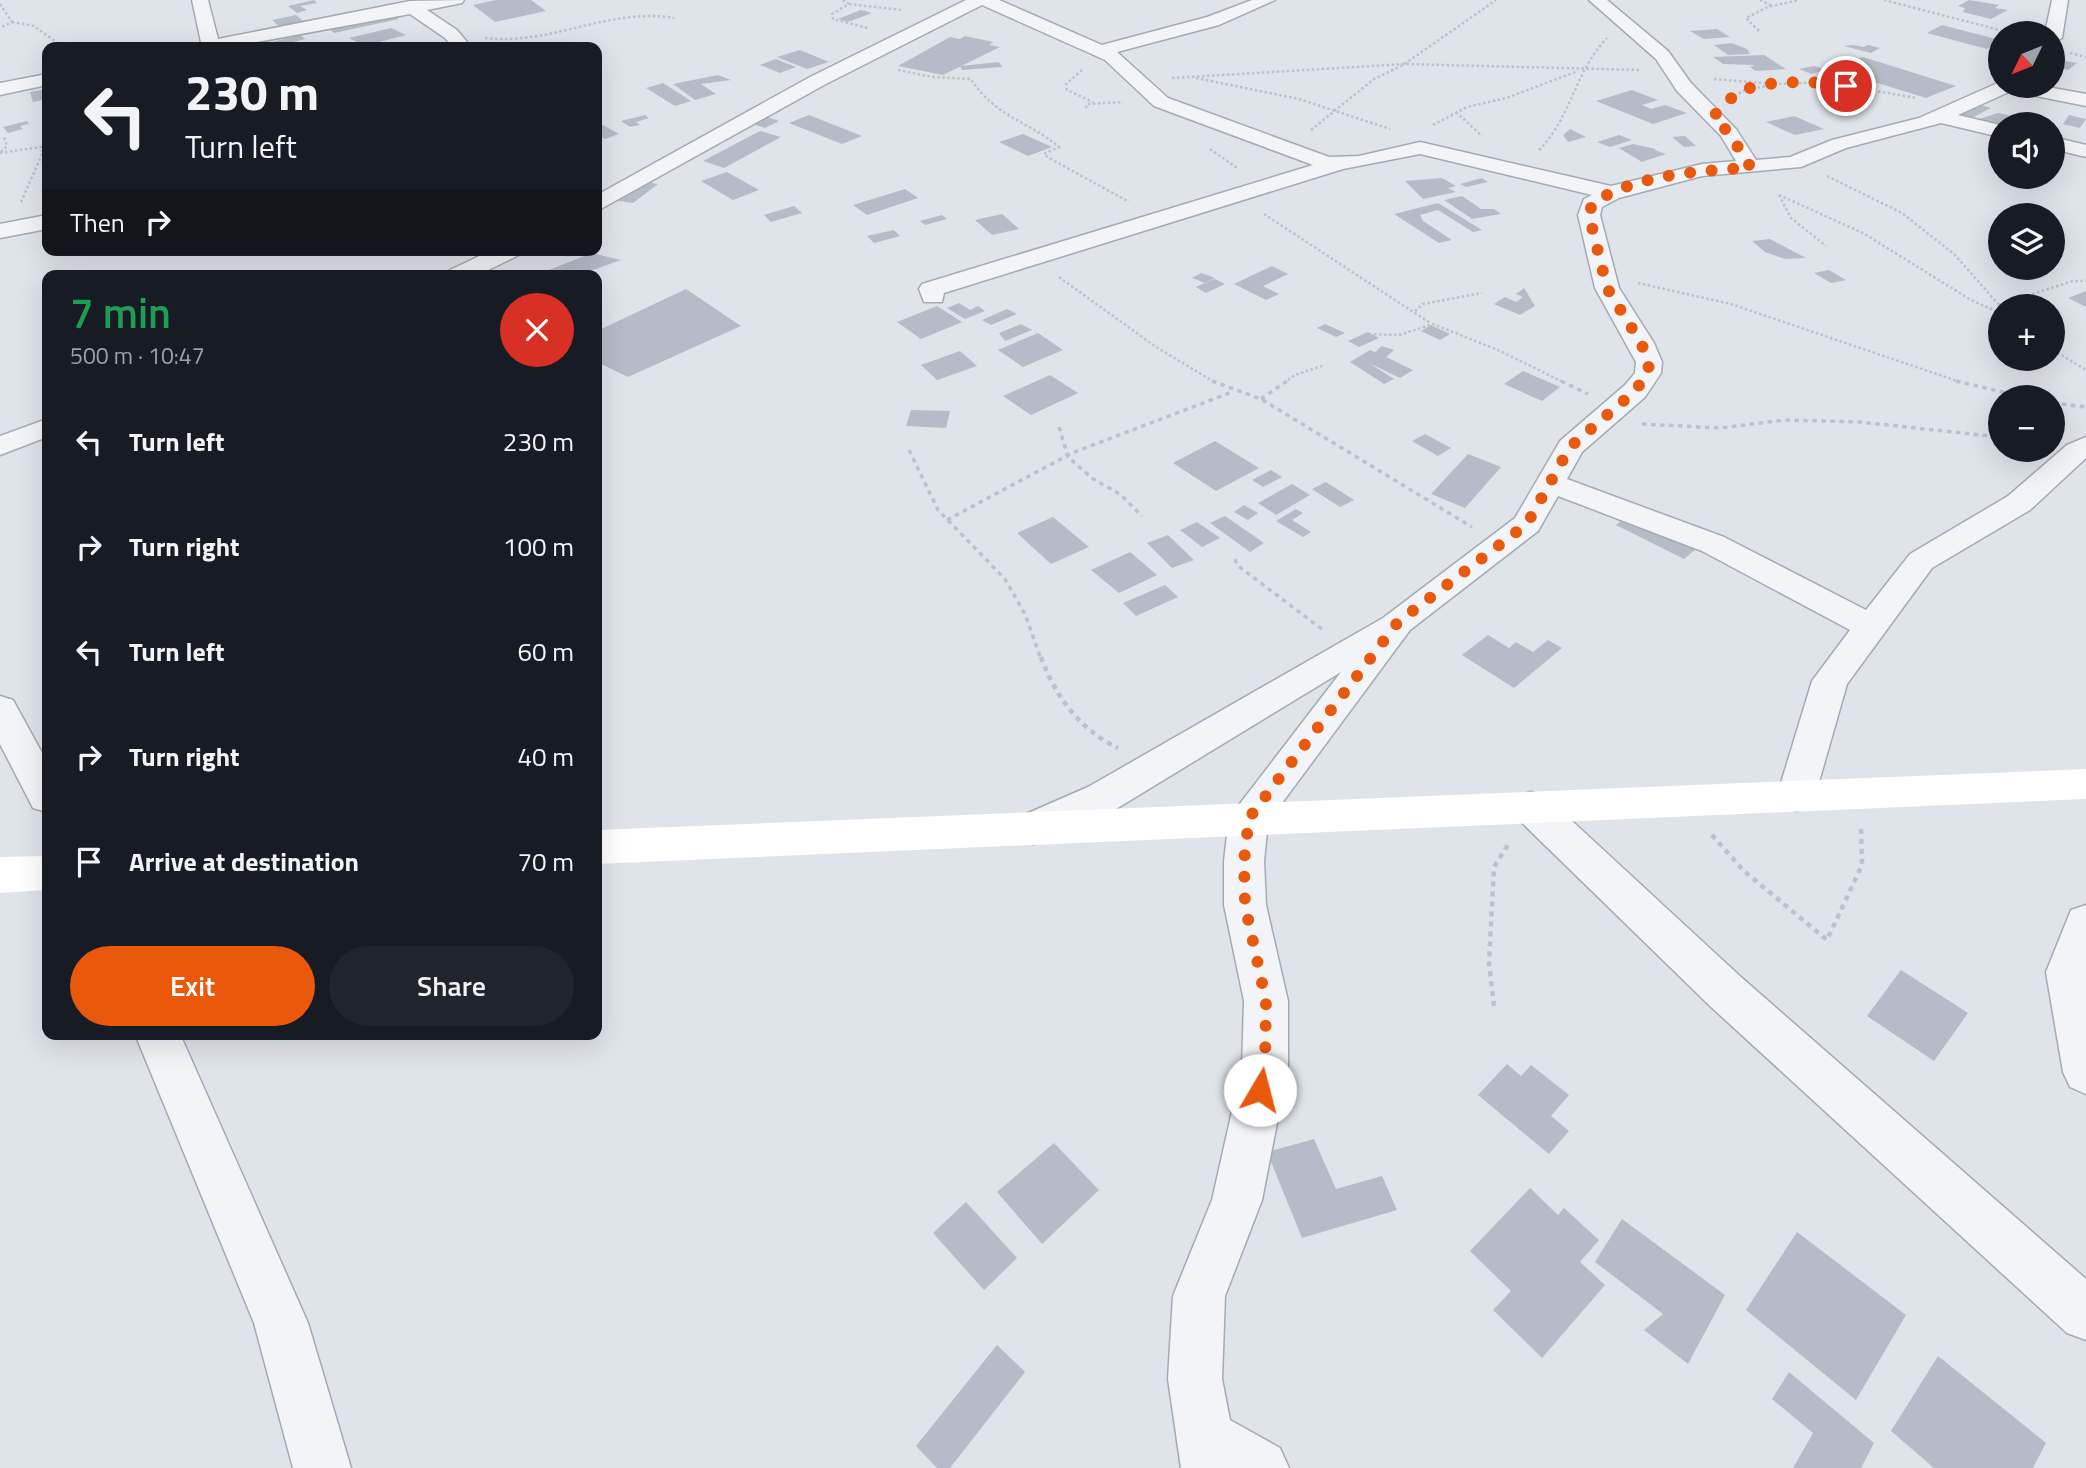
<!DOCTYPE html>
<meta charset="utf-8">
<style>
:root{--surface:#171b24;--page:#20242c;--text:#f1f3f6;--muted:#9ea1a6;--accent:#ea580c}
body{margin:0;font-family:"Titillium Web",sans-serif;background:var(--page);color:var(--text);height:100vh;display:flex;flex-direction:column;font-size:26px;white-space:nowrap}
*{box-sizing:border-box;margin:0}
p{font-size:23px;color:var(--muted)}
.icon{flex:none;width:38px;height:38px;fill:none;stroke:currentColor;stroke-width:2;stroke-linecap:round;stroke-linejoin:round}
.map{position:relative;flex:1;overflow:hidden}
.sheet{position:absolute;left:42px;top:270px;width:560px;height:770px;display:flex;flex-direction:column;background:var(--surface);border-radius:14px;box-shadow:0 7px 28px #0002}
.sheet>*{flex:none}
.top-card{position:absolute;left:42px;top:42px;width:560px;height:214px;border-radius:14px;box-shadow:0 7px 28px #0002;background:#171b24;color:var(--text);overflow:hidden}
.needle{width:46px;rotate:227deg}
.controls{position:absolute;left:1988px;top:21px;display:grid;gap:14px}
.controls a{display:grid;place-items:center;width:77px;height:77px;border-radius:50%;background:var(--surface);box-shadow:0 7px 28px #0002;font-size:35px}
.pin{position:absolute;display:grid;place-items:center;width:60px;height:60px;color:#fff;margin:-30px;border:4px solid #fff;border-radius:50%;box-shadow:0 2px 7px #0007}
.me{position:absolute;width:77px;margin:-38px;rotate:8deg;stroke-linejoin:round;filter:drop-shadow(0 0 5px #0008)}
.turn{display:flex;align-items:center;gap:24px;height:147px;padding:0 28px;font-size:32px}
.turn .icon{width:91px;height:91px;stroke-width:2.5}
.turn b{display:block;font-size:49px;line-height:60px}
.then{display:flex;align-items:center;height:66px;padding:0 28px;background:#0003;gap:14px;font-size:26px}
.round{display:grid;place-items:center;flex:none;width:74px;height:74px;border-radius:37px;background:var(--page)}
.head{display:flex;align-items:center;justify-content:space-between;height:119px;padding:0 28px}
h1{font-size:42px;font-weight:600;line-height:52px;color:#1e9e55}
.action{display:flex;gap:14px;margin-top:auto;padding:14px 28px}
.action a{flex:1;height:80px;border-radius:42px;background:var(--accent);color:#fff;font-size:28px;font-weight:600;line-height:80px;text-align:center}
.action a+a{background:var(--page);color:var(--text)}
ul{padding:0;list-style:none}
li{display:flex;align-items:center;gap:21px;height:105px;padding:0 28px}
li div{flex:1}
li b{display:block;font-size:26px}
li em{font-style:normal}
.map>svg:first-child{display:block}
.building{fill:#b6bcc7}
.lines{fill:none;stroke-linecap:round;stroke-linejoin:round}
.street-casing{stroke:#a4aab4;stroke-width:3}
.path-far2{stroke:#bdc1c9;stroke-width:2.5;stroke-dasharray:2.5 2.5;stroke-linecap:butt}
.path-far1{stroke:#bdc1c9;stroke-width:3.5;stroke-dasharray:4.5 4.5;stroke-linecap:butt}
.path{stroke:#bdc1c9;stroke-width:4.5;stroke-dasharray:5 5;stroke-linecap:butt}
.street{fill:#f2f4f8;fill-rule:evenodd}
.secondary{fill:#fff;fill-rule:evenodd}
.route{stroke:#ea580c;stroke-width:12;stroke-dasharray:0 21.6}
</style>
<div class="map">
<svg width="2086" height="1468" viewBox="0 0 2086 1468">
<rect width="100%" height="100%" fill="#dfe3ea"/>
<g class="building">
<path d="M314,0L317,3L300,6L307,10L297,13L288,6Z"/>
<path d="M496,0H531L546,11L495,22L473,5Z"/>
<path d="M1969,0L1999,5L1995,8L2008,10L1991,19L1963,12L1965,8L1958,6Z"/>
<path d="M861,10L872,13L848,22L838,19Z"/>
<path d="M296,15L303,21L279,26L272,20Z"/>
<path d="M394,15L399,19L334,33L329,29Z"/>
<path d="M1942,25L2000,40V41L1987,49L1927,33Z"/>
<path d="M391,28L406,35L364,46L349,38Z"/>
<path d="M1717,29L1730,37L1704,39L1690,31Z"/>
<path d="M300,35L305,39L277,46L272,42Z"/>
<path d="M965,36L993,42L989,45L1000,47L943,75L898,66L950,37L960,39Z"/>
<path d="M1732,43L1747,49L1750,54L1728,55L1714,45Z"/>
<path d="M1853,45L1864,47L1868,45L1880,48L1871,53L1844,46Z"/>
<path d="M800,50L829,62L807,69L777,57Z"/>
<path d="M1764,55L1786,69L1756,71L1750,67L1755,65L1723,64L1713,57Z"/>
<path d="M1863,57L1956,86L1926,98L1832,69Z"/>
<path d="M776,59L796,67L780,73L760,65Z"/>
<path d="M2060,60L2077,63L2068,70L2053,66Z"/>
<path d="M999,62L1002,67L962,70L960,66Z"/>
<path d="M1814,66L1827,70L1811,74L1799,69Z"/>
<path d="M718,75L731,80L701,84L716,94L695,100L673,84Z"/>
<path d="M663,83L691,101L675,106L646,88Z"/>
<path d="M47,89V99L33,102L30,92Z"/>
<path d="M1632,90L1658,100L1642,105L1651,109L1665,105L1687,113L1653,124L1596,101Z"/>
<path d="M1977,104L1991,108L1966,121L1952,117Z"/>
<path d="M1998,113L2027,119L2033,124H2000V129L1973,121Z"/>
<path d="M645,115L649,118L636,122L640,125L630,127L621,121Z"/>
<path d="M761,115L779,121L765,128L747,122Z"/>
<path d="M809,115L862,136L842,144L789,123Z"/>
<path d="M2069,115L2086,119L2080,128L2063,124Z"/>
<path d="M1794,116L1824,129L1795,135L1766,122Z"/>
<path d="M27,121L29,124L20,126L23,129L8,133L3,127Z"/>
<path d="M603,125L619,134L605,139L597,134V127Z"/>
<path d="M1570,129L1586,137L1568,142L1563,135Z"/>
<path d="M760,131L781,137L724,168L703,161Z"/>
<path d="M1023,134L1052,147L1028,156L999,142Z"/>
<path d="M1619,135L1632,140L1610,147L1597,142Z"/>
<path d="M1685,136L1696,146L1684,147L1672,137Z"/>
<path d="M1633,144L1656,149L1654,150L1666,154L1642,162L1619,148Z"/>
<path d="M727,172L759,190L733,200L701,181Z"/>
<path d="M1442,178L1456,186L1448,188L1456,192L1423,199L1405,181Z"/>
<path d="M1482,178L1488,182L1466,187L1460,184Z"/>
<path d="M638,181L658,184L633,203L612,200Z"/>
<path d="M905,189L918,198L867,215L853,205Z"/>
<path d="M1462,196L1481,209H1494L1501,214L1472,219L1444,200Z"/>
<path d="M1438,203L1482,230L1473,232L1438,210L1420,215L1423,221L1452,240L1439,243L1394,214Z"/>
<path d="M794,206L802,213L771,222L764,215Z"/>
<path d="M1002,214L1019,229L992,235L975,220Z"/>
<path d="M942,215L947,219L925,225L920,221Z"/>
<path d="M894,230L900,236L874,243L867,236Z"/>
<path d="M1770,239L1806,258L1785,259L1765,252L1752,241Z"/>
<path d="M592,253L621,260L579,275H536Z"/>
<path d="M1272,266L1288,274L1263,286L1279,294L1266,300L1234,284Z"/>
<path d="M1829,270L1846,280L1831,283L1814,273Z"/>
<path d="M1201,273L1215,278L1205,283L1215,279L1225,284L1206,293L1196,287L1205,283L1192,278Z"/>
<path d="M1524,288L1535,306L1520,315L1494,304L1505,297L1516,302L1523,297L1516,294Z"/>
<path d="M686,289L741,326L628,377L597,362V331Z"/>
<path d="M2086,291V307L2068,298Z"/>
<path d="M959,303L970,310L978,306L985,311L965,319L947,308Z"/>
<path d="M937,306L962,322L921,339L897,322Z"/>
<path d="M1007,309L1017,314L991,325L982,320Z"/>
<path d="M1021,324L1032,330L1005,341L999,333Z"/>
<path d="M1325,324L1345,333L1336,337L1317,328Z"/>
<path d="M1431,325L1450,334L1440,340L1421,331Z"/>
<path d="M1368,332L1379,338L1359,347L1348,341Z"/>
<path d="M1038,333L1063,350L1023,367L998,350Z"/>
<path d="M1382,346L1394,350L1386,357L1413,370L1400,378L1369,363L1394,379L1384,384L1350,362L1370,350L1375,352Z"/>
<path d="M960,351L977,366L937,380L921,365Z"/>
<path d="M1523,371L1560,387L1542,401L1504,384Z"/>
<path d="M1050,375L1078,393L1031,415L1003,396Z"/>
<path d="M911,410L950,411L946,428L906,426Z"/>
<path d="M1425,434L1451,448L1438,456L1412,441Z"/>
<path d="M1215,441L1259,468L1216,491L1173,463Z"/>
<path d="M1468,454L1501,467L1465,508L1431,494Z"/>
<path d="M1271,470L1282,477L1263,487L1252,480Z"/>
<path d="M1326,482L1354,500L1340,507L1312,489Z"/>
<path d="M1292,484L1310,495L1276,515L1258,503Z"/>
<path d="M1244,505L1258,513L1248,520L1234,512Z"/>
<path d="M1296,509L1303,513L1292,520L1311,532L1303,537L1276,521Z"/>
<path d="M1628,515L1696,549L1684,559L1616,525Z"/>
<path d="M1225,516L1264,543L1250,552L1210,523Z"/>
<path d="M1053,517L1089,547L1051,564L1017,533Z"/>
<path d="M1197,522L1220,538L1202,547L1180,530Z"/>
<path d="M1168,535L1194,560L1172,568L1147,543Z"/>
<path d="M1130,552L1157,575L1119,593L1091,570Z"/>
<path d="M1165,585L1178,597L1136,616L1123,603Z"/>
<path d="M1488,635L1509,648L1516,642L1533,652L1548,640L1562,648L1514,688L1462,655Z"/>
<path d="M1901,970L1968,1013L1934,1061L1867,1016Z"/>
<path d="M1507,1064L1521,1076L1531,1065L1569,1095L1551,1116L1569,1131L1549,1154L1478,1095Z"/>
<path d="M1314,1139L1336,1189L1382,1176L1397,1210L1302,1238L1267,1152Z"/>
<path d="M1054,1143L1099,1190L1042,1244L997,1192Z"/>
<path d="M1530,1188L1558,1215L1564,1208L1599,1240L1580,1262L1605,1285L1542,1358L1493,1310L1511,1291L1470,1251Z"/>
<path d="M966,1202L1017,1258L984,1290L933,1233Z"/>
<path d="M1622,1219L1725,1295L1688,1364L1644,1330L1663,1314L1595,1262Z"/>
<path d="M1797,1232L1906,1315L1856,1400L1746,1310Z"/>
<path d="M997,1345L1025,1372L950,1468H937L916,1446Z"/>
<path d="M1938,1356L2046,1443L2033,1468H1934L1891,1431Z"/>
<path d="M1789,1372L1874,1443L1861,1468H1793L1813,1433L1772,1399Z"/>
</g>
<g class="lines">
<defs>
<g id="street">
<path d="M192,0H208L218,39L410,1L464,0L462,3L427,10L457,30L471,47H453L445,38L410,14L230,47H194L201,42Z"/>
<path d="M966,0H999L1102,45L1207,17L1252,0H1275L1219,25L1117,52L1168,98L1329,157L1359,156L1420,142L1611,186L1702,164L1736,161L1721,136L1677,91L1656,59L1589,0H1607L1668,51L1691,83L1736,129L1756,160L1790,157L1832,140L1919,118L2000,82V86H2042L2086,94V106L2011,91L1958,115L2000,125V137L1941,123L1846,148L1801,167L1702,176L1619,198L1602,207L1600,215L1619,288L1654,343L1662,362L1661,373L1645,397L1582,452L1567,479L1724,537L1866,610L1910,554L2008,496L2067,445L2086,437V458L2030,510L1932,568L1847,684L1815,796L1810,807L1796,811L1782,807L1777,796L1812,681L1850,630L1702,551L1558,496L1538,531L1410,630L1268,822L1264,861L1266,905L1288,1001V1067L1262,1200L1225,1296L1222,1379L1230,1420L1280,1448L1289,1468H1181L1168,1379L1173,1296L1212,1200L1242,1067L1244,1001L1224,905V861L1229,818L1341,672L1116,809L1033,844L1019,839L1013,828L1019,817L1088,787L1383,618L1515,518L1560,441L1625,385L1635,373L1636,362L1595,288L1578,215L1584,199L1592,195L1420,154L1343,169L944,293L942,302H924L919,289L922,284L1313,165L1154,106L1105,60L982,5L824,85L597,211V195L810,77Z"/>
<path d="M2052,0H2068L2062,38L2053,43V33H2045Z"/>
<path d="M47,74V85L0,95V83Z"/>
<path d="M2053,137L2086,145V157L2053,149Z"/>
<path d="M47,215V229L0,238V224Z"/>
<path d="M492,250H522L519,255L478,275H446L450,270Z"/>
<path d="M47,419V437L0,455V436Z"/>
<path d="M0,696L13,700L47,762V812L33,808L0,744Z"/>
<path d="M1531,792L1545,796L1742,978L2086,1279V1340L2067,1333L1710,1006L1517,818L1512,807L1517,796Z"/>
<path d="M2086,905V1094L2070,1087L2063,1072L2046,972L2071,910Z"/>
<path d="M135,1034H180L308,1323L351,1468H293L254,1323Z"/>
</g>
</defs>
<use href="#street" class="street-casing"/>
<g class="path-far2">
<path d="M843,0L849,4L832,14L833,19L868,28"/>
<path d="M1760,0L1772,6"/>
<path d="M1884,0L2011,33"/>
<path d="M0,4L12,22L0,28"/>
<path d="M849,4L902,10"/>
<path d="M12,22L34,26L63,47"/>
<path d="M1759,31L1746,18L1768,7L1799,0"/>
<path d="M485,38C550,46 609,7 674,18"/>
<path d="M2070,53L2086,57"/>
<path d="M898,70L933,77L971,79C995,117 1027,120 1059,147L1044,154L1049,158L1129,202"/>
<path d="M1082,70L1066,84L1067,90L1093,102"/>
<path d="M1172,78L1405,64L1639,70"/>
<path d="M1196,78L1299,99L1390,129"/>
<path d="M1714,79L1775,84L1823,82L1917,98"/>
<path d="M1731,100L1742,91L1771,85"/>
<path d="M1086,108L1087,104L1123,102"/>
<path d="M1456,112L1482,136"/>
<path d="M1433,125L1467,107L1506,98L1578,71"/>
<path d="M1311,130L1374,79L1403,65L1496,0"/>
<path d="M1210,149L1237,168"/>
<path d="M1539,150C1571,118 1575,71 1607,38"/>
<path d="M1,152L7,146L4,137"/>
<path d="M0,153L47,146"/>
<path d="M1827,176L1902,213L1954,254L2000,306"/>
<path d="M1779,195L1863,233L1971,300L2000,313"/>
<path d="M1779,195L1791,218L1826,246"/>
<path d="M21,202L43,152L40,148"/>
<path d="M1264,214L1430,323"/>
<path d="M1059,277L1156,347L1216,383"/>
<path d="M1638,283L1731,304L1963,383"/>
<path d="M1999,305L2073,281H2086"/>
<path d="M1415,311L1423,304L1482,293"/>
<path d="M1364,334L1399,335L1433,324L1498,350L1565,383"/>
<path d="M2053,350L2086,370"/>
<path d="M1284,383L1295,375L1325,365"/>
</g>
<g class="path-far1">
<path d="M1212,381L1261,399L1472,527"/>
<path d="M1561,381L1588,394"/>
<path d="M1956,381L2023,397"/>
<path d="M1261,399L1287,381"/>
<path d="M2053,403L2086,407"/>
<path d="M1642,424L1721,428L1784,420L1860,422L2000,437"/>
<path d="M1059,427L1068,457L1092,478L1121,495L1142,516"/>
<path d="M909,450L938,510L1005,579L1025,614L1041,659"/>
<path d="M947,520L1072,453L1232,392"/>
<path d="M1235,559L1237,565L1323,630"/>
</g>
<g class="path">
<path d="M1041,657C1055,696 1080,730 1118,748"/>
<path d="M1712,835L1744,871L1827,940L1862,865L1861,828"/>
<path d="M1494,1006L1489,963L1494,867L1509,843"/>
</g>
<use href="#street" class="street"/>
<g class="secondary">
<path d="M2086,769V799L597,864V830Z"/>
<path d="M47,856V890L0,893V857Z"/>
</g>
</g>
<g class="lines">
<path class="route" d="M1260,1090L1265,1067L1266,1001L1245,905L1244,861L1249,818L1398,622L1527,524L1570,447L1635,391L1648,373L1649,362L1641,343L1607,288L1589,215L1592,204C1632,175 1703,170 1751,168L1729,133L1713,117C1721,108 1731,96 1742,91C1769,79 1817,81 1846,86"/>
</g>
</svg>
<div class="controls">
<a><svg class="needle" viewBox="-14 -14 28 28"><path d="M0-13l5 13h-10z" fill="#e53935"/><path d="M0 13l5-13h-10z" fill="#9ea1a6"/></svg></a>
<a><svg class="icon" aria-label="sound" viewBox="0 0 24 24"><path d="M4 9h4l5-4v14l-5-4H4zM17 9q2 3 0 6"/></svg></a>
<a><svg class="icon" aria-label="layers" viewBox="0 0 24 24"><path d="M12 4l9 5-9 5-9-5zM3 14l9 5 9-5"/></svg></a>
<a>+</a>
<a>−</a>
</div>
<div class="pin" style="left:1846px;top:86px;background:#d93025"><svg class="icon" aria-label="arrive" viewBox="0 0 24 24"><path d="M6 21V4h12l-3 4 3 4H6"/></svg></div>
<svg class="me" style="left:1260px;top:1090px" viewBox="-20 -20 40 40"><circle r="19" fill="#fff"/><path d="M0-13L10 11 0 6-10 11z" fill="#ea580c"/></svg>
<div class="top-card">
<div class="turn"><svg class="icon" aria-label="left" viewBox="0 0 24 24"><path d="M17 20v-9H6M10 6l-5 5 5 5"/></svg><div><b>230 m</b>Turn left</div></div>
<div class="then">Then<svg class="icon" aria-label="right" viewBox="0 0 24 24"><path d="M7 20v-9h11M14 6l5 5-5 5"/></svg></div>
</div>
<section class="sheet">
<div class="head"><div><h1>7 min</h1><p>500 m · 10:47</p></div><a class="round" style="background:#d93025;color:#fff"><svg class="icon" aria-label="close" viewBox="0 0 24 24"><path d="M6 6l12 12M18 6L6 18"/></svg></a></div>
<ul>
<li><svg class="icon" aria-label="left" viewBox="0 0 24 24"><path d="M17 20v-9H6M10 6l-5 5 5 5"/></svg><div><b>Turn left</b></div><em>230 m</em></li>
<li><svg class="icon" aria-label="right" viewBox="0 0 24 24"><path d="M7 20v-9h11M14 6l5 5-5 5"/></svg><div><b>Turn right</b></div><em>100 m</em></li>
<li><svg class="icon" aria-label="left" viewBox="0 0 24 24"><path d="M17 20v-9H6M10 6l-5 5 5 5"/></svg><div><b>Turn left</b></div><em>60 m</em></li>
<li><svg class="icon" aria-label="right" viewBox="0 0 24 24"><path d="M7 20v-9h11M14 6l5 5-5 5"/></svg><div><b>Turn right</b></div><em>40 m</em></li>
<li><svg class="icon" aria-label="arrive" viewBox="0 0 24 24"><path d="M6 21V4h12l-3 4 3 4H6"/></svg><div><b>Arrive at destination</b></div><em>70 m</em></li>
</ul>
<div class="action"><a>Exit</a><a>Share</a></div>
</section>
</div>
